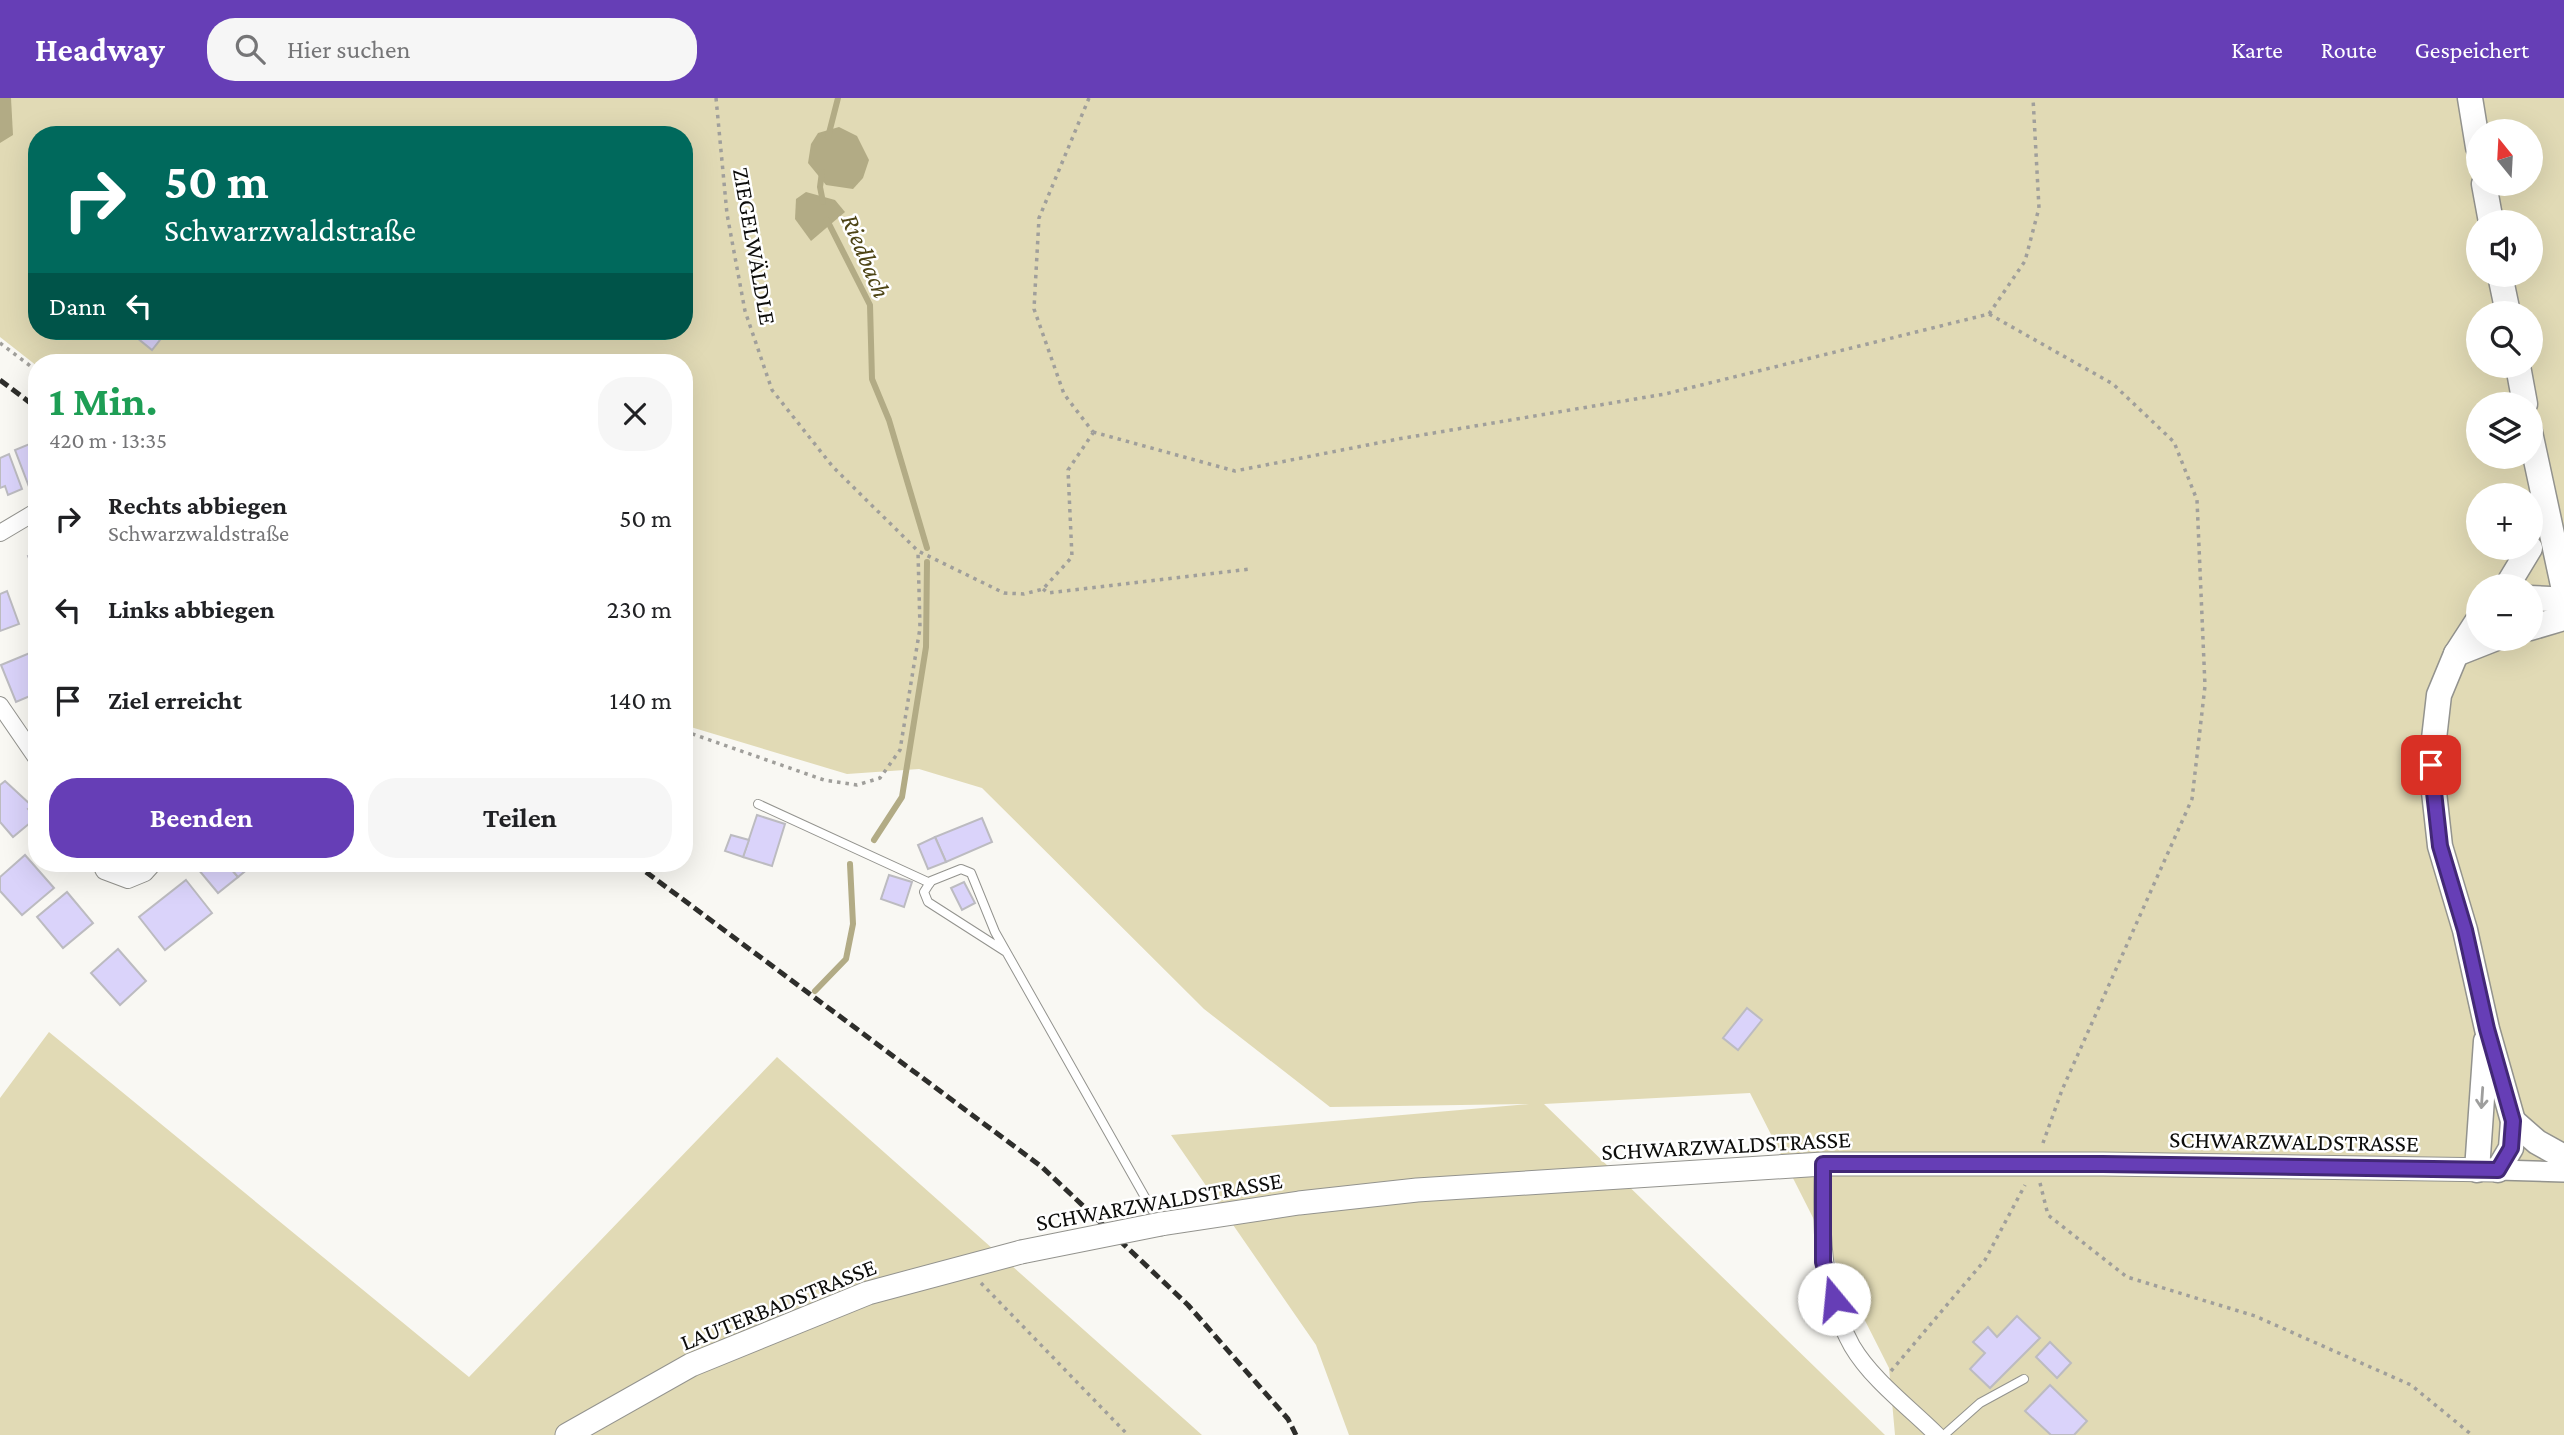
<!DOCTYPE html>
<html lang="de">
<meta charset="utf-8">
<style>
:root{--surface:#fff;--page:#f6f6f6;--text:#202124;--muted:#757577;--accent:#663eb6}
body{margin:0;font-family:"Crimson Pro",serif;background:var(--page);color:var(--text);height:100vh;display:flex;flex-direction:column;font-size:26px;white-space:nowrap}
*{box-sizing:border-box;margin:0}
p{font-size:23px;color:var(--muted)}
.icon{flex:none;width:38px;height:38px;fill:none;stroke:currentColor;stroke-width:2;stroke-linecap:round;stroke-linejoin:round}
.map{position:relative;flex:1;overflow:hidden}
.details{position:absolute;left:28px;top:256px;width:665px;height:518px;display:flex;flex-direction:column;background:var(--surface);border-radius:28px;box-shadow:0 7px 28px #0002}
.details>*{flex:none}
.hud{position:absolute;left:28px;top:28px;width:665px;height:214px;border-radius:28px;box-shadow:0 7px 28px #0002;background:#00695c;color:#fff;overflow:hidden}
.needle{width:46px;rotate:342deg}
.fabs{position:absolute;left:2466px;top:21px;display:grid;gap:14px}
.fabs a{display:grid;place-items:center;width:77px;height:77px;border-radius:50%;background:var(--surface);box-shadow:0 7px 28px #0002;font-size:35px}
.pin{position:absolute;display:grid;place-items:center;width:60px;height:60px;color:#fff;margin:-30px;border-radius:14px;box-shadow:0 4px 10px #0006}
.me{position:absolute;width:77px;margin:-38px;rotate:343deg;stroke-linejoin:round;filter:drop-shadow(0 0 5px #0008)}
.turn{display:flex;align-items:center;gap:24px;height:147px;padding:0 21px;font-size:32px}
.turn .icon{width:91px;height:91px;stroke-width:2.5}
.turn b{display:block;font-size:49px;line-height:60px}
.then{display:flex;align-items:center;height:66px;padding:0 21px;background:#0003;gap:14px;font-size:26px}
.round{display:grid;place-items:center;flex:none;width:74px;height:74px;border-radius:28px;background:var(--page)}
.overview{display:flex;align-items:center;justify-content:space-between;height:119px;padding:0 21px}
h1{font-size:42px;font-weight:700;line-height:52px;color:#1e9e55}
.primary-button{display:flex;gap:14px;margin-top:auto;padding:14px 21px}
.primary-button a{flex:1;height:80px;border-radius:28px;background:var(--accent);color:#fff;font-size:28px;font-weight:700;line-height:80px;text-align:center}
.primary-button a+a{background:var(--page);color:var(--text)}
ul{padding:0;list-style:none}
li{display:flex;align-items:center;gap:21px;height:91px;padding:0 21px}
li div{flex:1}
li b{display:block;font-size:26px}
li em{font-style:normal}
header{display:flex;align-items:center;gap:42px;box-sizing:border-box;height:98px;padding:0 35px;background:var(--accent);color:#fff}
header strong{font-size:33px}
nav{display:flex;gap:38px;margin-inline-start:auto;font-size:24px}
.search{width:490px;height:63px;background:var(--page);display:flex;align-items:center;gap:18px;box-sizing:border-box;padding:0 24px;border-radius:28px;color:var(--muted);font-size:26px}
.map>svg:first-child{display:block}
.green{fill:#e1dab5;fill-rule:evenodd}
.water{fill:#b2ab85}
.lines{fill:none;stroke-linecap:round;stroke-linejoin:round}
.stream{stroke:#b2ab85;stroke-width:6}
.building{fill:#dad3fa;stroke:#bcbbc0;stroke-width:2}
.service-casing{stroke:#93938e;stroke-width:10}
.minor-casing{stroke:#93938e;stroke-width:18}
.tertiary-casing{stroke:#93938e;stroke-width:22}
.secondary-casing{stroke:#93938e;stroke-width:25}
.primary-casing{stroke:#93938e;stroke-width:27}
.path{stroke:#a09f9b;stroke-width:3.5;stroke-dasharray:3.5 5;stroke-linecap:butt}
.service{stroke:#fff;stroke-width:8}
.minor{stroke:#fff;stroke-width:16}
.tertiary{stroke:#fff;stroke-width:19}
.secondary{stroke:#fff;stroke-width:23}
.primary{stroke:#fff;stroke-width:24}
.rail{stroke:#2e2e2b;stroke-width:5;stroke-dasharray:10 5;stroke-linecap:butt}
.secondary-bridge-casing{stroke:#93938e;stroke-width:25;stroke-linecap:butt}
.secondary-bridge{stroke:#fff;stroke-width:23}
.oneway{stroke:#9e9e9d}
.route-casing{stroke:#422876;stroke-width:18}
.route{stroke:#663eb6;stroke-width:12}
.labels{text-anchor:middle;dominant-baseline:central;stroke-width:5;stroke-linejoin:round;paint-order:stroke}
.street-label{font-size:24px;fill:#0d0d0b;stroke:#fff}
.water-label{font-size:26px;font-style:italic;fill:#4d4415;stroke:#fff}
</style>
<header>
<strong>Headway</strong>
<div class="search"><svg class="icon" aria-label="search" viewBox="0 0 24 24"><circle cx="10" cy="10" r="6"/><path d="M15 15l6 6"/></svg>Hier suchen</div>
<nav><a>Karte</a><a>Route</a><a>Gespeichert</a></nav>
</header>
<div class="map">
<svg width="2564" height="1337" viewBox="0 0 2564 1337">
<rect width="100%" height="100%" fill="#f9f8f3"/>
<g class="green">
<path d="M0,0H2564V1337H1895L1889,1270L1750,995L1544,1006L1885,1337H1349L1316,1247L1171,1037L1529,1006L1330,1009L1204,911L982,690L919,671L847,676L684,627V264H37V268L0,239ZM2478,33H2530V86H2478ZM37,37H684V233H37ZM2478,124H2530V177H2478ZM2478,215H2530V268H2478ZM2478,306H2530V359H2478ZM2478,397H2530V450H2478ZM2478,488H2530V541H2478Z"/>
<path d="M49,934L469,1279L777,959L1202,1337H0V1000Z"/>
</g>
<g class="water">
<path d="M0,0H11L13,37L0,45Z"/>
<path d="M839,29L857,38L869,62L863,80L853,91L826,87L808,65L811,46L818,35Z"/>
<path d="M806,94L835,102L845,114L811,143L795,121L796,101Z"/>
</g>
<g class="lines">
<g class="stream">
<path d="M828,39L838,0"/>
<path d="M822,74L820,89L823,104"/>
<path d="M827,122L870,207L872,281L889,322L927,450"/>
<path d="M874,742L902,699L926,549L927,464"/>
<path d="M815,893L846,861L853,826L850,766"/>
</g>
</g>
<g class="building">
<path d="M141,233H167L152,252L136,239Z"/>
<path d="M32,345L37,358V392L31,394L15,352Z"/>
<path d="M9,356L22,391L8,397L5,388L0,390V360Z"/>
<path d="M37,454V479L28,458Z"/>
<path d="M7,493L19,526L0,533V496Z"/>
<path d="M37,552V595L16,604L1,567Z"/>
<path d="M5,683L32,708L28,711L36,720L13,739L0,724V687Z"/>
<path d="M757,717L785,726L772,768L743,759Z"/>
<path d="M982,720L992,744L946,764L935,739Z"/>
<path d="M731,737L749,742L743,759L725,753Z"/>
<path d="M935,739L946,764L928,771L918,747Z"/>
<path d="M25,757L54,790L22,817L0,793V779Z"/>
<path d="M193,765H226L238,779L218,795Z"/>
<path d="M226,765H255L238,779Z"/>
<path d="M889,777L912,784L904,809L881,801Z"/>
<path d="M186,782L212,815L165,852L139,819Z"/>
<path d="M964,784L975,805L962,812L951,790Z"/>
<path d="M67,794L93,825L63,850L37,819Z"/>
<path d="M118,851L146,883L120,907L91,875Z"/>
<path d="M1747,910L1762,922L1738,952L1723,940Z"/>
<path d="M2017,1218L2040,1240L1990,1290L1970,1271L1985,1255L1973,1244L1988,1229L1997,1239Z"/>
<path d="M2050,1244L2071,1265L2057,1280L2036,1259Z"/>
<path d="M2050,1287L2087,1323L2074,1337H2051L2025,1313Z"/>
</g>
<g class="lines">
<defs>
<g id="service">
<path d="M758,706L930,785"/>
<path d="M1006,854L928,804L924,794L931,783L961,771L971,775L995,834L1159,1124"/>
<path d="M1944,1337L1980,1305L2024,1281"/>
</g>
<g id="minor">
<path d="M0,435L37,413"/>
<path d="M0,607L37,661"/>
<path d="M100,765L104,773L128,782L145,775L154,765"/>
<path d="M1823,1066C1821,1130 1820,1191 1852,1248C1872,1282 1910,1310 1937,1337"/>
</g>
<path id="tertiary" d="M2498,1072L2564,1074"/>
<g id="secondary">
<path d="M1161,1126L1299,1105L1417,1092L1823,1066H2103L2495,1072"/>
<path d="M567,1337L691,1267L868,1195L1021,1154"/>
</g>
<g id="primary">
<path d="M2470,0L2478,49"/>
<path d="M2484,86L2491,124"/>
<path d="M2500,177L2508,215"/>
<path d="M2518,268L2525,306"/>
<path d="M2530,334L2564,492"/>
<path d="M2507,488L2530,450"/>
<path d="M2530,500L2550,501L2564,513"/>
<path d="M2478,522L2456,556L2439,597L2431,667L2440,748L2465,832L2487,931L2513,1023L2511,1050L2498,1072"/>
<path d="M2530,530L2564,520"/>
<path d="M2456,556L2494,541"/>
<path d="M2513,1023L2537,1044L2564,1059"/>
<path d="M2477,1072L2486,943"/>
</g>
</defs>
<use href="#service" class="service-casing"/>
<use href="#minor" class="minor-casing"/>
<use href="#tertiary" class="tertiary-casing"/>
<use href="#secondary" class="secondary-casing"/>
<use href="#primary" class="primary-casing"/>
<g class="path">
<path d="M716,0L727,116L745,213L772,292L833,369L918,453L1004,495L1024,496L1043,491L1072,459L1068,372L1093,335"/>
<path d="M1089,0L1039,120L1034,211L1064,296L1093,334"/>
<path d="M1989,216L2025,163L2039,110L2033,0"/>
<path d="M0,245L37,273"/>
<path d="M1093,334L1235,373L1398,341L1665,296L1989,216L2113,286L2174,344L2197,402L2205,588L2192,701L2062,992L2043,1045"/>
<path d="M1043,491L1048,495L1250,471"/>
<path d="M684,633L824,682L857,687L880,680L900,652L920,530L918,454"/>
<path d="M2040,1085L2048,1117L2127,1179L2255,1218L2411,1287L2472,1337"/>
<path d="M981,1185L1128,1337"/>
<path d="M1891,1273L1985,1162L2025,1087"/>
</g>
<use href="#service" class="service"/>
<use href="#minor" class="minor"/>
<use href="#tertiary" class="tertiary"/>
<use href="#secondary" class="secondary"/>
<use href="#primary" class="primary"/>
<g class="rail">
<path d="M0,282L37,310"/>
<path d="M634,765L1042,1069L1188,1207L1288,1321L1296,1337"/>
</g>
<defs>
<path id="secondary-bridge" d="M1021,1154L1161,1126"/>
</defs>
<use href="#secondary-bridge" class="secondary-bridge-casing"/>
<use href="#secondary-bridge" class="secondary-bridge"/>
</g>
<defs><path id="oneway-shaft" d="M-6 0H5M1.5-3L5.5 0L1.5 3" fill="none" stroke-width="1.6" stroke-linecap="round" stroke-linejoin="round" transform="scale(1.75)"/></defs>
<use class="oneway" href="#oneway-shaft" transform="translate(2482 1000) rotate(94)"/>
<g class="lines">
<defs>
<path id="route" d="M1834,1201L1823,1164V1066H2103L2498,1072L2511,1050L2513,1023L2487,931L2465,832L2440,748L2431,667"/>
</defs>
<use href="#route" class="route-casing"/>
<use href="#route" class="route"/>
</g>
<g class="labels">
<g class="street-label">
<text transform="translate(755 148) rotate(80)">ZIEGELWÄLDLE</text>
<text transform="translate(2294 1043) rotate(1)">SCHWARZWALDSTRASSE</text>
<text transform="translate(1726 1047) rotate(-3)">SCHWARZWALDSTRASSE</text>
<text transform="translate(1159 1103) rotate(-10)">SCHWARZWALDSTRASSE</text>
<text transform="translate(778 1206) rotate(-22)">LAUTERBADSTRASSE</text>
</g>
<g class="water-label">
<text transform="translate(866 158) rotate(67)">Riedbach</text>
</g>
</g>
</svg>
<div class="fabs">
<a><svg class="needle" viewBox="-14 -14 28 28"><path d="M0-13l5 13h-10z" fill="#e53935"/><path d="M0 13l5-13h-10z" fill="#757577"/></svg></a>
<a><svg class="icon" aria-label="sound" viewBox="0 0 24 24"><path d="M4 9h4l5-4v14l-5-4H4zM17 9q2 3 0 6"/></svg></a>
<a><svg class="icon" aria-label="search" viewBox="0 0 24 24"><circle cx="10" cy="10" r="6"/><path d="M15 15l6 6"/></svg></a>
<a><svg class="icon" aria-label="layers" viewBox="0 0 24 24"><path d="M12 4l9 5-9 5-9-5zM3 14l9 5 9-5"/></svg></a>
<a>+</a>
<a>−</a>
</div>
<div class="pin" style="left:2431px;top:667px;background:#d93025"><svg class="icon" aria-label="arrive" viewBox="0 0 24 24"><path d="M6 21V4h12l-3 4 3 4H6"/></svg></div>
<svg class="me" style="left:1834px;top:1201px" viewBox="-20 -20 40 40"><circle r="19" fill="#fff"/><path d="M0-13L10 11 0 6-10 11z" fill="#663eb6"/></svg>
<div class="hud">
<div class="turn"><svg class="icon" aria-label="right" viewBox="0 0 24 24"><path d="M7 20v-9h11M14 6l5 5-5 5"/></svg><div><b>50 m</b>Schwarzwaldstraße</div></div>
<div class="then">Dann<svg class="icon" aria-label="left" viewBox="0 0 24 24"><path d="M17 20v-9H6M10 6l-5 5 5 5"/></svg></div>
</div>
<section class="details">
<div class="overview"><div><h1>1 Min.</h1><p>420 m · 13:35</p></div><a class="round"><svg class="icon" aria-label="close" viewBox="0 0 24 24"><path d="M6 6l12 12M18 6L6 18"/></svg></a></div>
<ul>
<li><svg class="icon" aria-label="right" viewBox="0 0 24 24"><path d="M7 20v-9h11M14 6l5 5-5 5"/></svg><div><b>Rechts abbiegen</b><p>Schwarzwaldstraße</p></div><em>50 m</em></li>
<li><svg class="icon" aria-label="left" viewBox="0 0 24 24"><path d="M17 20v-9H6M10 6l-5 5 5 5"/></svg><div><b>Links abbiegen</b></div><em>230 m</em></li>
<li><svg class="icon" aria-label="arrive" viewBox="0 0 24 24"><path d="M6 21V4h12l-3 4 3 4H6"/></svg><div><b>Ziel erreicht</b></div><em>140 m</em></li>
</ul>
<div class="primary-button"><a>Beenden</a><a>Teilen</a></div>
</section>
</div>
